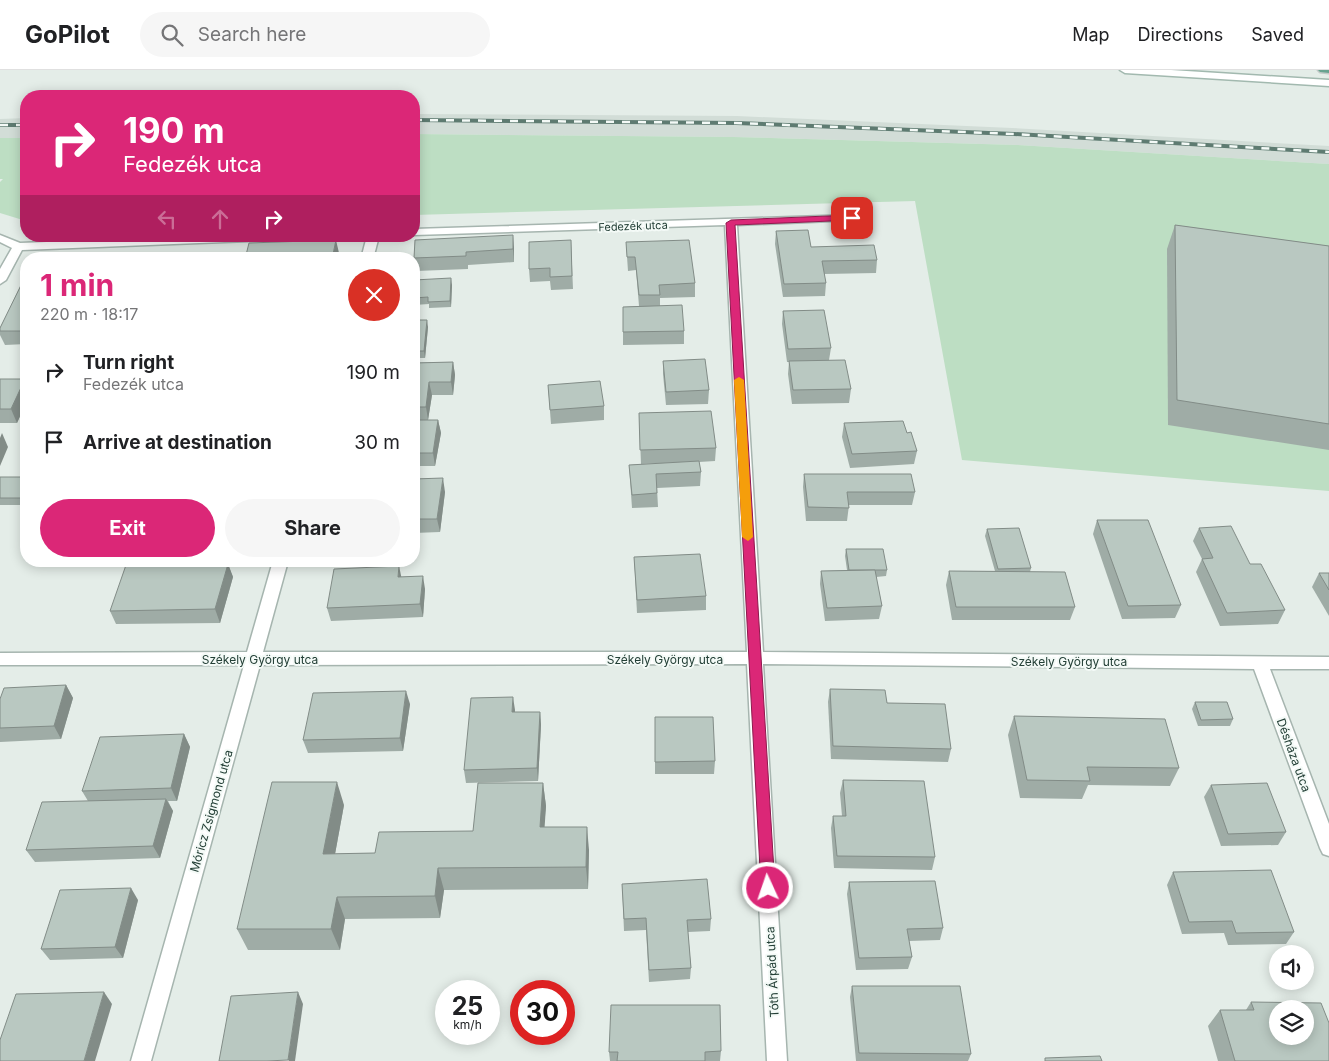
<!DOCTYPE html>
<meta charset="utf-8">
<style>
:root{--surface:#fff;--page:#f6f6f6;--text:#202124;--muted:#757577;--line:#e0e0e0;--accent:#db2777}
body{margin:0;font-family:Inter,sans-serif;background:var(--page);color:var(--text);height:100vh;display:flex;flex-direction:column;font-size:19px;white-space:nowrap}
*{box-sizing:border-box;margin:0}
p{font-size:16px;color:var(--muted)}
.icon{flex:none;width:28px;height:28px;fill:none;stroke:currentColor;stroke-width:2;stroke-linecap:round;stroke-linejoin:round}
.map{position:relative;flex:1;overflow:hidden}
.details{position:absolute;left:20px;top:182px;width:400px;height:315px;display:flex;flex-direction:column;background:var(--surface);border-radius:20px;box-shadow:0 2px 12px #0003}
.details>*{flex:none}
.top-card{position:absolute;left:20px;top:20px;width:400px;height:152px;border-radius:20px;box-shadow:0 2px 12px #0003;background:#db2777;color:#fff;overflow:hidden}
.fabs{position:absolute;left:1269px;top:875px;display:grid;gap:10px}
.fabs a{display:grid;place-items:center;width:45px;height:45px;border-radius:50%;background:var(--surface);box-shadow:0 2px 12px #0003;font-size:25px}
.speed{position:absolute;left:435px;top:910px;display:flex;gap:10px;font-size:25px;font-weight:700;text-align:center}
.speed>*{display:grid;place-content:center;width:65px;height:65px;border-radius:50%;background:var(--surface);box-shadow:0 2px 12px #0003;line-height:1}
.speed small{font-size:12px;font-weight:400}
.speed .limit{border:8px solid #d22;background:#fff;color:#111}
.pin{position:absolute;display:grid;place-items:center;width:42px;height:42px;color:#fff;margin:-21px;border-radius:10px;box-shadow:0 2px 8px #0006}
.me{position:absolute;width:55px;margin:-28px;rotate:357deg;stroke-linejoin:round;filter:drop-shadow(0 0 4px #0008)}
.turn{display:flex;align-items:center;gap:18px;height:105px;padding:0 20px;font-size:22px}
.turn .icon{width:65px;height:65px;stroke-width:2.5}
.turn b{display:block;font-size:35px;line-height:42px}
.lanes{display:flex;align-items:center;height:48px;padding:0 20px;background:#0003;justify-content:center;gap:25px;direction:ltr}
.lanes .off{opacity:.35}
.round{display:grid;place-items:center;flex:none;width:52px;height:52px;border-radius:26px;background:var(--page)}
.summary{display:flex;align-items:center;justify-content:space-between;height:85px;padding:0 20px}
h1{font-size:30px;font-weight:700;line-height:38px;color:var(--accent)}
.action{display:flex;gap:10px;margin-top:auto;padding:10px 20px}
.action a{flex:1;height:58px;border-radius:30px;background:var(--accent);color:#fff;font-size:20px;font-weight:700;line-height:58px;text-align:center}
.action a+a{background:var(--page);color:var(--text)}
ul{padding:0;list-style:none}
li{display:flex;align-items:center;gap:15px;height:70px;padding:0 20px}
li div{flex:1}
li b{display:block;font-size:19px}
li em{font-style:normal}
header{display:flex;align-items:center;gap:30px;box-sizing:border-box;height:70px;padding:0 25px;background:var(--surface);border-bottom:1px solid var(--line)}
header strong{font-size:24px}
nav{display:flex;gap:28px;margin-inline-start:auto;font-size:18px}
.search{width:350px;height:45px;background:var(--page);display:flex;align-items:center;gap:12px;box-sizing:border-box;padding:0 18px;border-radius:28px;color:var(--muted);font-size:19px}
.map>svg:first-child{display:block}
.built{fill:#d2ddd7}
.green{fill:#bddec3}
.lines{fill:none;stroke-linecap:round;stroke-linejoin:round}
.street-casing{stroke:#a6b5af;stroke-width:3}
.secondary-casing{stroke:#a2b9af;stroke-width:3}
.primary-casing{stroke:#c1c9c7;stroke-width:3}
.street{fill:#fff;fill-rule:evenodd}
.secondary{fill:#fff;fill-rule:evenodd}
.primary{fill:#68a390;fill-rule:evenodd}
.rail-casing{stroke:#5e7b71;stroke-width:4}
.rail{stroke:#f4faf7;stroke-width:2.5;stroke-dasharray:8;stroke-linecap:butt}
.wall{fill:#9faca6}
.shaded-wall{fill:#828c87}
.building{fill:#b9c8c1;stroke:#828c87;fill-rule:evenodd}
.route{fill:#db2777;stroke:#8e194d}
.slow{fill:#f59e0b}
.labels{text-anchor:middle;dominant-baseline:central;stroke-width:4;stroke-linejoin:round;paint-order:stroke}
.far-street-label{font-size:11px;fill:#233f36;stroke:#f4faf7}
.street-label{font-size:12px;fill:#233f36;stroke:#f4faf7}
</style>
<header>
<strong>GoPilot</strong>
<div class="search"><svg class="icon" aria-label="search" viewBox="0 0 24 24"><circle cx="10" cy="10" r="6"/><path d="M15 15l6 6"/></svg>Search here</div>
<nav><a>Map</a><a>Directions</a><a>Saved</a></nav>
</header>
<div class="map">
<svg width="1329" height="991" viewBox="0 0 1329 991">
<rect width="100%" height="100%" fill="#e4ede8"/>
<g class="built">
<path d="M414,44L737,46L1012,58L1329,76V94L1018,75L734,67L414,64Z"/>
<path d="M26,48V68H0V49Z"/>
</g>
<g class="green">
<path d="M414,64L734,67L1018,75L1329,94V421L962,390L915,131L414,145Z"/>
<path d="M0,68H26V151L0,143V112L3,109H0Z"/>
</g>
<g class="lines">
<defs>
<g id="street">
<path d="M852,145L856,146L858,148L856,150L737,155L763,582L1329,587V599H1270L1329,754V786L1323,784L1320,778L1254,599L763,594L787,991H767L747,594L260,595L151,991H131L244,595H0V583L247,582L273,491H288L263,582H747L725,155L414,165V159Z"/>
<path d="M0,165L20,173L206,166H307L301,169L22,180L6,210L0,214V199L12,178L0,172Z"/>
<path d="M367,166H379L373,189H361Z"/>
</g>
<path id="secondary" d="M1120,0H1171L1329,10V16L1125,3Z"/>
<path id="primary" d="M1318,0H1329V3L1320,2Z"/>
</defs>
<use href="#street" class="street-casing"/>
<use href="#secondary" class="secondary-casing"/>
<use href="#primary" class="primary-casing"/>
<use href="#street" class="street"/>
<use href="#secondary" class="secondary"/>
<use href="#primary" class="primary"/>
<defs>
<g id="rail">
<path d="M414,50L736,53L1014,64L1329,82"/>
<path d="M0,55H26"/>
</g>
</defs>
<use href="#rail" class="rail-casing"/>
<use href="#rail" class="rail"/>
</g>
<g class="wall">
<path d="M1175,155L1329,176V380L1168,355L1167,179Z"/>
<path d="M776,161L811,177L877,190L876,203L824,204L826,213L825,226L783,227L775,174Z"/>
<path d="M415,170L514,178V192L468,195V199L416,201L414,188Z"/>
<path d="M571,170L573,219L551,220L550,211L530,212L529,199Z"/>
<path d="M626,172L695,213V227L660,228V236L684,261V274L623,275V237L639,236L636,200L628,201Z"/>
<path d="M26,205V274L5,275L0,265V258Z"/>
<path d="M414,210L452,215L451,237L429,238V234L414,235Z"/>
<path d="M783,241L831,278L829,290L851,319L849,333L792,334L788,304L789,292H787L782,254Z"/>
<path d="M414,250L428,257L425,288H414Z"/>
<path d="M663,291L709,320L708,334L666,335L663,304Z"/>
<path d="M453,292L455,305L453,325H432L428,350H438L441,363L435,396H414V293Z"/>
<path d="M0,309H25L26,311V333L17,353H0Z"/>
<path d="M548,315L604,336V350L551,354Z"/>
<path d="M639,343L716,378L715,391L699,392L701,402L700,416L657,418L658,437L632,438L629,395L661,393L641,394Z"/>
<path d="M844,353L907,363L917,381L914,394L850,398L842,367Z"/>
<path d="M804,404L915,422L912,435H849L847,451H806L803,417Z"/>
<rect x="0" y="407" width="26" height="28"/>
<path d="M414,409L445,422L440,462L414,463Z"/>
<path d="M1097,450L1181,535L1175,548L1122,549L1093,464Z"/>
<path d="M1199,458L1250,494L1285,540L1278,554L1220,556L1196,502L1202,489L1193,471Z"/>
<path d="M987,459L1031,498L1030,502L1075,537L1070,550H952L946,515L949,501H995L985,466Z"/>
<path d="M846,479L887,500L886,506L876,507L882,536L879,549L825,551L820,514L821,501L847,500L845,486Z"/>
<path d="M634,487L706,526V540L637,543Z"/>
<path d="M228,494L233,507L220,553L116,554L110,541Z"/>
<path d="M1319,503H1329V546L1312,517Z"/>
<path d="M402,507L425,519L423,547L331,551L327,538Z"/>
<path d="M66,615L73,628L61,669L0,672V629Z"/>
<path d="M830,619L951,679L948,692L831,689L828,632Z"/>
<path d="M1195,632L1233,649L1230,656H1198L1192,639Z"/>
<path d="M410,634L403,681L308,683L303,670Z"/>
<path d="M515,640V642H540L541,655L538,711L466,713L464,700Z"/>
<path d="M1014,646L1179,698L1170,716L1088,715L1082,729L1020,728L1008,665Z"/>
<path d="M655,647L715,691L714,704H655Z"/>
<path d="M184,664L190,677L177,731H168L173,741L160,788L35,792L26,780L88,731L82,721Z"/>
<path d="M843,710L935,787L932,800L834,798L831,758L833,746H842L840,723Z"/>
<path d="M543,713L546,736L544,757L589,780L588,819L444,820L440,848L345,849L340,880H248L237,859L344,735L335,784L375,783L473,761Z"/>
<path d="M1211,715L1286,762L1278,775L1221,776L1204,727Z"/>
<path d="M1173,802L1294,862L1286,874L1228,875L1224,863L1182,864L1167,815Z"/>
<path d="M849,812L943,858L940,870L909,871L912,887L908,899L856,900L847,824Z"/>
<path d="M622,814L711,849L710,861L688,862L691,898L690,909L649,912L646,860L624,861Z"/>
<path d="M138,830L123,888L50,890L41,879Z"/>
<path d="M852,916L971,984L968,991H856L850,927Z"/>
<path d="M1251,932L1329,991H1218L1208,956L1220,940H1246Z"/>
<path d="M721,981L720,991H610L609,982Z"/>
</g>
<g class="shaded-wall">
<path d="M513,165L514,178V192L513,179Z"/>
<path d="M336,170L339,183L338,189H332Z"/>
<path d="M451,208L452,215L451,237L450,231Z"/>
<path d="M427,250L428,257L425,288L424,281Z"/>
<path d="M453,292L455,305L453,325L451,312Z"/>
<path d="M25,309L26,311V333L17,353L11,339Z"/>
<path d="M429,312L432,325L428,350L426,337Z"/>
<path d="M438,350L441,363L435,396L433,383Z"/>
<path d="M2,363L8,377L0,396V368Z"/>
<path d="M443,408L445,422L440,462L437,449Z"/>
<path d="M228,494L233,507L220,553L215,539Z"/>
<path d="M399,496L402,510L398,507Z"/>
<path d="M423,506L425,519L423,547L420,534Z"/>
<path d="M66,615L73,628L61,669L54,656Z"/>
<path d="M406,621L410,634L403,681L400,668Z"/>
<path d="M513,627L515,640L514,655L512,642Z"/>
<path d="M540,642L541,655L538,711L537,698Z"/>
<path d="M184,664L190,677L177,731L171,718Z"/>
<path d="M337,712L344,735L331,806L323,784Z"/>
<path d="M543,713L546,736L543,780L540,757Z"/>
<path d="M166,729L173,741L160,788L153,776Z"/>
<path d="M587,757L589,780L588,819L586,797Z"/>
<path d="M438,798L444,820L440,848L435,826Z"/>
<path d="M131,818L138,830L123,888L115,877Z"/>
<path d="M337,827L345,849L340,880L331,859Z"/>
<path d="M104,922L112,934L95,991H84Z"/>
<path d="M298,922L303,934L295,991H289L288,990Z"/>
</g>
<g class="building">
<path d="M1175,155L1329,176V354L1177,330Z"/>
<path d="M808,160L811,177L874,175L877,190L822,191L826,213L784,214L776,161Z"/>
<path d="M513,165V179L466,182V186L414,188L415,170Z"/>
<path d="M336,170L332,189H245L249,173Z"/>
<path d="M571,170L572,206L550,207V198L529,199V172Z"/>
<path d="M689,170L695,213L659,215L660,225H639L635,187H627L626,172Z"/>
<path d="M186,185L184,189H149L150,186Z"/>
<path d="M26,205V261H0V258Z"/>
<path d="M451,208L450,231L428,232V227L414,228V210Z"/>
<path d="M682,235L684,261L623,262V237Z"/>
<path d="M824,240L831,278L788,279L783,241Z"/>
<path d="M414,250H427L424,281H414Z"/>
<path d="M705,289L709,320L666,322L663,291Z"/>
<path d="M845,290L851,319L793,320L789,291Z"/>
<path d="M453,292L451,312H429L426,337H414V293Z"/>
<path d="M0,309H25L11,339H0Z"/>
<path d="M600,311L604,336L550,340L548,315Z"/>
<path d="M711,341L716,378L640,380L639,343Z"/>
<path d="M414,350H438L433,383H414Z"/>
<path d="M903,351L907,363L911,362L917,381L852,384L844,353Z"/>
<path d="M699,391L701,402L656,404L657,423L632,425L629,395Z"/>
<path d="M804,404H911L915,422H847L849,438L808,437Z"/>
<path d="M0,407H26V424L24,428H0Z"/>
<path d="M443,408L437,449H414V409Z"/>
<path d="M1097,450H1148L1181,535L1128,536Z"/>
<path d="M1231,456L1250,494H1261L1285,540L1227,543L1202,489L1213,488L1199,458Z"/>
<path d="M1019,458L1031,498L998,499L987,459Z"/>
<path d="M846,479H883L887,500H849Z"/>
<path d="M700,484L706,526L637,530L634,487Z"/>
<path d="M228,494L215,539L110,541L126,495Z"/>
<path d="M399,496L398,507L423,506L420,534L327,538L334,499Z"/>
<path d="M875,500L882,536L827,538L821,501Z"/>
<path d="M949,501L1065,502L1075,537H956Z"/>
<path d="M1319,503H1329V520Z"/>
<path d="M66,615L54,656L0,658V629L4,618Z"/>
<path d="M830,619L885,620L887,633L945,634L951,679L833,676Z"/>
<path d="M406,621L400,668L303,670L313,623Z"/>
<path d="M513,627L512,642H540L537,698L464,700L471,628Z"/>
<path d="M1195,632H1227L1233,649L1201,650Z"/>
<path d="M1014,646L1165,649L1179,698L1087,697L1090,711L1027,710Z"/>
<path d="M655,647H713L715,691L655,692Z"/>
<path d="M184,664L171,718L82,721L100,667Z"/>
<path d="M843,710L924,711L935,787L837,786L833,746H846Z"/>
<path d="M272,712H337L323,784L375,783L379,762L473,761L478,713H543L540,757H587L586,797L438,798L435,826L337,827L331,859H237Z"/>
<path d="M1267,713L1286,762L1228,764L1211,715Z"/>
<path d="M166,729L153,776L26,780L42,732Z"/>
<path d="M1271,800L1294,862L1236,863L1232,851L1189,852L1173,802Z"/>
<path d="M707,809L711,849L687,850L691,898L649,900L646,848L624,849L622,814Z"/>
<path d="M935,811L943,858L907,859L912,887L859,888L849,812Z"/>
<path d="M131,818L115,877L41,879L60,820Z"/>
<path d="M852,916H960L971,984L859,983Z"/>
<path d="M104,922L84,991H0V970L16,924Z"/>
<path d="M298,922L288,990L267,991H219L231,926Z"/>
<path d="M1251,932L1321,933L1329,953V991H1235L1220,940H1254ZM1278,939H1305V966H1278Z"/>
<path d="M611,935H720L721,981L705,982V991H617L618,982H609Z"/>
<path d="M1100,986L1102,991H1045V988Z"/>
</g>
<path class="route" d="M852,145L855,146V150L735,155L775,818L773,823L768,825L763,823L761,818L726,153L731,150Z"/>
<path class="slow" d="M739,307L744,310L753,467L748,471L742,467L734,310Z"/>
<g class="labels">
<g class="far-street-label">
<text transform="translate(633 156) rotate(-2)">Fedezék utca</text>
</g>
<g class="street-label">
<text x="260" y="589">Székely György utca</text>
<text x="665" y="589">Székely György utca</text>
<text x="1069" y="591">Székely György utca</text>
<text transform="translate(1294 685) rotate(70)">Désháza utca</text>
<text transform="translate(211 741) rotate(-74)">Móricz Zsigmond utca</text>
<text transform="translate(772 902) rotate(-93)">Tóth Árpád utca</text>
</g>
</g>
</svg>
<div class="fabs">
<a><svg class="icon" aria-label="sound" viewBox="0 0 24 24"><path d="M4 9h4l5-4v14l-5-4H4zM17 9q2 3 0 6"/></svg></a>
<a><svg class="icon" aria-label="layers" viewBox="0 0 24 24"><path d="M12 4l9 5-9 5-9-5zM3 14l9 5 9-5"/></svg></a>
</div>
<div class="speed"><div>25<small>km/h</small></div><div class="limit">30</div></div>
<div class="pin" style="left:852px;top:148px;background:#d93025"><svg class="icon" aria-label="arrive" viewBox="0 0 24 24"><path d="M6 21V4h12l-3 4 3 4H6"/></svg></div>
<svg class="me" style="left:768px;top:818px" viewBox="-20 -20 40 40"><circle r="17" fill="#db2777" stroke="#fff" stroke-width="3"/><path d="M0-11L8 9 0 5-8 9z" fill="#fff"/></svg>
<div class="top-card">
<div class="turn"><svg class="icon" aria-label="right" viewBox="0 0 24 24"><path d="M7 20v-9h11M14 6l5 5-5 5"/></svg><div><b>190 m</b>Fedezék utca</div></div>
<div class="lanes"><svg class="icon off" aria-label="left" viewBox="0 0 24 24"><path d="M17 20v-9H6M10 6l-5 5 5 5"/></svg><svg class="icon off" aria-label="ahead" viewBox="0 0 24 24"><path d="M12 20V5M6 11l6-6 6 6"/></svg><svg class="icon" aria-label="right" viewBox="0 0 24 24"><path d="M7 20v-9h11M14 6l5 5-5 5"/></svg></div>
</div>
<section class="details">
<div class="summary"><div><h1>1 min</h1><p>220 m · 18:17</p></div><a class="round" style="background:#d93025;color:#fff"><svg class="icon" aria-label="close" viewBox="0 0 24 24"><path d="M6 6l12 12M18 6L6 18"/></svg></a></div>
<ul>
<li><svg class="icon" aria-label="right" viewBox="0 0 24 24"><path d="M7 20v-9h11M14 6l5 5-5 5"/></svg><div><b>Turn right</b><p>Fedezék utca</p></div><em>190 m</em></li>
<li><svg class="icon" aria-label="arrive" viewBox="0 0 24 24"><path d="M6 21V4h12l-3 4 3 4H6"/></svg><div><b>Arrive at destination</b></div><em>30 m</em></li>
</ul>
<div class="action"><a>Exit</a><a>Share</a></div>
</section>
</div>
